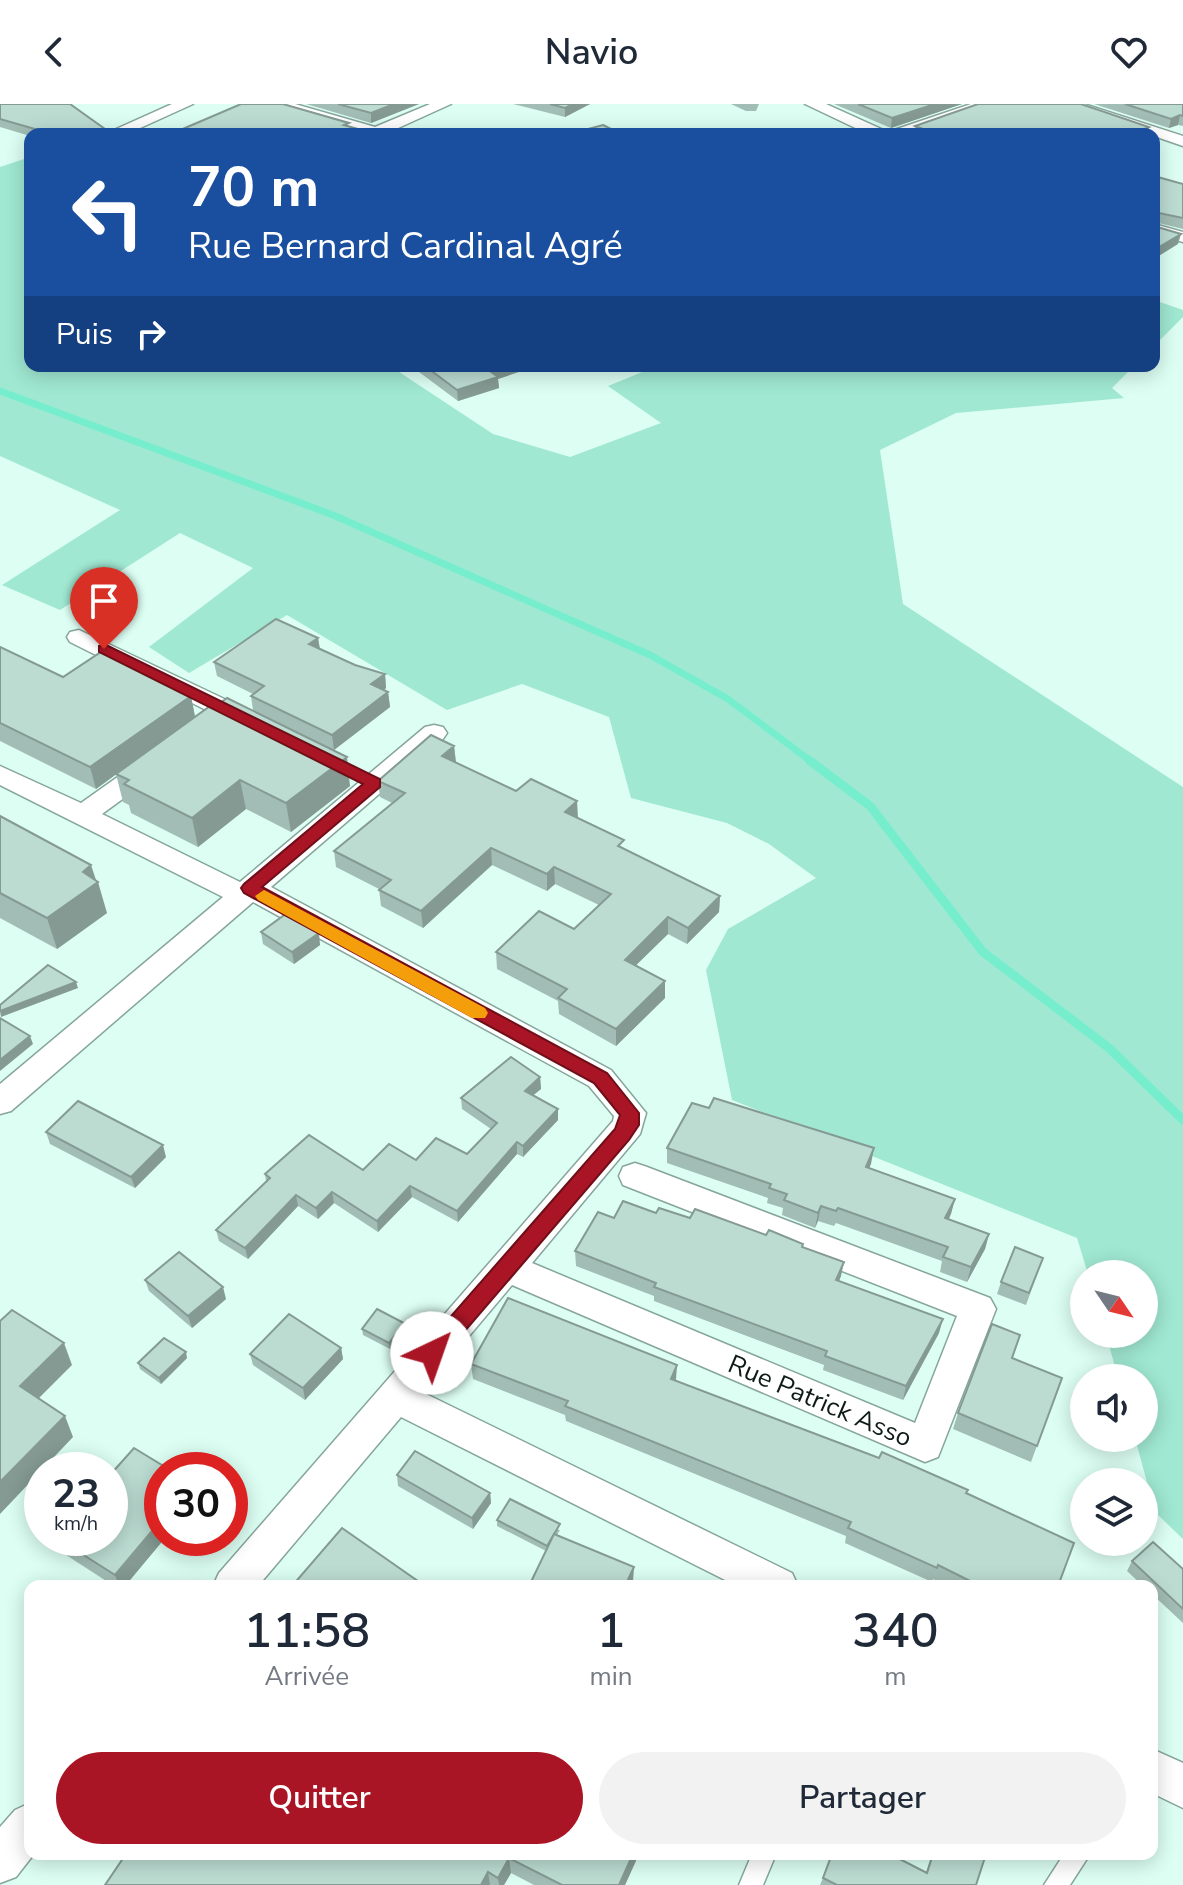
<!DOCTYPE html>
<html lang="fr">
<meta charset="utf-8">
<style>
:root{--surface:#fff;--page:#f2f2f3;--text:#1f2937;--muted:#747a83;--accent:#aa1525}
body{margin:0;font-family:"Nunito Sans",sans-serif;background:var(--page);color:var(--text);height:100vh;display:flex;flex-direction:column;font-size:30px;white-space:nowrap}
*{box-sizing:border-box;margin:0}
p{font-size:26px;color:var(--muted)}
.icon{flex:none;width:44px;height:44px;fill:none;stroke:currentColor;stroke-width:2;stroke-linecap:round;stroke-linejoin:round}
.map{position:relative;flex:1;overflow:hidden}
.sheet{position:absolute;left:24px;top:1476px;width:1134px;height:280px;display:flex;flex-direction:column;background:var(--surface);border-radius:16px;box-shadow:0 4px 20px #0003}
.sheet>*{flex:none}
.hud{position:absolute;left:24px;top:24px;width:1136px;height:244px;border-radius:16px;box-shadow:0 4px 20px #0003;background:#1a4fa0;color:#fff;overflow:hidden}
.needle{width:52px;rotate:125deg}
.buttons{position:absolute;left:1070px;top:1156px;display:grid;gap:16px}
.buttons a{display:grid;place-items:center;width:88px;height:88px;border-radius:50%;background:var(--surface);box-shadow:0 4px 20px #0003;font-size:40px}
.speed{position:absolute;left:24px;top:1348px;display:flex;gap:16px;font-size:40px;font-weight:700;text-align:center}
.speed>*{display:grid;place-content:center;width:104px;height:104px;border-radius:50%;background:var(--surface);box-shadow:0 4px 20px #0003;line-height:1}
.speed small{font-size:20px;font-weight:400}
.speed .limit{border:12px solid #d22;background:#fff;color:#111}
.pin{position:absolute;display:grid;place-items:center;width:68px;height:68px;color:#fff;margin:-82px -34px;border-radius:50% 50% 50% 0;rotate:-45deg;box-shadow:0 0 8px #0007}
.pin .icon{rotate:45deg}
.me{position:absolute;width:88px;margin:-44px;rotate:42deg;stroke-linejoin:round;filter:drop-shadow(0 0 6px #0008)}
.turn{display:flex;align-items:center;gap:28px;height:168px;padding:0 32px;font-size:36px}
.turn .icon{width:104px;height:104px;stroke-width:2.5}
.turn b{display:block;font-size:56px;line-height:68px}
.then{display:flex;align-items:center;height:76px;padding:0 32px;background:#0003;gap:16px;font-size:30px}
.eta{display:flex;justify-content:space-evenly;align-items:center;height:136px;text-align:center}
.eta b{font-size:48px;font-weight:600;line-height:56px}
.cta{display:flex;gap:16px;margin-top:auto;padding:16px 32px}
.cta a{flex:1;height:92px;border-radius:48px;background:var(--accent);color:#fff;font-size:32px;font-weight:600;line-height:92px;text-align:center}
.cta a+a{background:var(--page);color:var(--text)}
header{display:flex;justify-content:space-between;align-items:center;height:104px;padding:0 32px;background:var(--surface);font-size:36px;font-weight:600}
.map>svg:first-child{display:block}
.green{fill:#a0e8d2}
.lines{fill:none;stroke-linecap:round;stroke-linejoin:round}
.stream-far1{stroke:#76eece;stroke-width:7}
.stream{stroke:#76eece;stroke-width:9}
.service-casing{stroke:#86a59b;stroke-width:3}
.minor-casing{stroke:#86a59b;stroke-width:3}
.service{fill:#fff;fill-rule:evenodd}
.minor{fill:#fff;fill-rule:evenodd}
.wall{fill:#a2bdb5}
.shaded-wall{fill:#849a93}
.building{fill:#bcdcd2;stroke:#849a93;stroke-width:2}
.route{fill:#aa1525;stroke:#6e0e18;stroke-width:2}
.slow{fill:#f59e0b}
.labels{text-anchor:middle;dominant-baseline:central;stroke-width:7;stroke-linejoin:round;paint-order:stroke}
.street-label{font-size:26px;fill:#0f1b18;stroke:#fff}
</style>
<header><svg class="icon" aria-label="back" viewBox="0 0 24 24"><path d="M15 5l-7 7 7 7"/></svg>Navio<svg class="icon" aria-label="heart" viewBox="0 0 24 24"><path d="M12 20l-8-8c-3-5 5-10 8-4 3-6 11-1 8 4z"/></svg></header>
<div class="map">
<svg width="1183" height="1781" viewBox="0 0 1183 1781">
<rect width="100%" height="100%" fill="#dcfef3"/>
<g class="green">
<path d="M30,53V262H390L493,330L570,353L661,319L608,282L657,262H1134L1112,284L1124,294L956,309L880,346L903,500L1183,683V1435L1155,1408L1135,1334H1144V1274H1118L1106,1230H1144V1170H1088L1077,1134L732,996L706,866L728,825L816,774L769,740L727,719L631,694L609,613L522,580L447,606L287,511L189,569L149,543L253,464L180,429L60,506L2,481L120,406L0,352V63Z"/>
<path d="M1154,196L1183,206V213L1154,242Z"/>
</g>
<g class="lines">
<path class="stream-far1" d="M0,287L333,411L650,551L728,595L812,658"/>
<path class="stream" d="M809,656L870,702L983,848L1109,944L1183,1016"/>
<defs>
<g id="service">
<path d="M752,1750H776L763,1781H739Z"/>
<path d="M1064,1750H1090L1070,1781H1044Z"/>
</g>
<g id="minor">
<path d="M172,0H193L127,30H105Z"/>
<path d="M270,0H295L375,23L430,0H451L385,30H366L273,3Z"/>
<path d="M805,0H826L888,28L971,0H994L910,30H868Z"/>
<path d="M1061,0H1084L1183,32V42Z"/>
<path d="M1154,120L1183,128V138L1154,130Z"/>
<path d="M79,526L260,612L264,618L260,624H242L70,538L67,533L70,528Z"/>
<path d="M434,621L443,623L447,629L443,635L271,783L611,966L646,1009L640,1030L532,1159L915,1319L957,1212L623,1081L619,1072L623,1063L635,1059L647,1063L990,1194L996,1205L938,1353L925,1358L512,1181L422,1288L792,1469L798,1482H737L401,1313L258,1482H213L219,1469L613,1017L614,1012L589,982L253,798L11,1007L0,1010V980L223,793L0,681V662L81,699L143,655L152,653L161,655L165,661L161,667L102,710L240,778L425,623Z"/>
<path d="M1152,1645L1183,1659V1704L1152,1689Z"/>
<path d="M30,1699V1750H34L16,1773L0,1779V1723L15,1706Z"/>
</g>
</defs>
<use href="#service" class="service-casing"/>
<use href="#minor" class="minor-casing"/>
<use href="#service" class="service"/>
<use href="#minor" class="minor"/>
</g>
<g class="wall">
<path d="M0,0L112,30H30V32L0,23Z"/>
<path d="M306,0H419L371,19Z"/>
<path d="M513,0H590L565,13Z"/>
<path d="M731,0H759L756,7H746Z"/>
<path d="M834,0H962L891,24Z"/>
<path d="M1094,0H1183V22L1178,21L1169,24Z"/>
<path d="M915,22L1149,23L1148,30H914Z"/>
<path d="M1154,72L1183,80V125L1154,118Z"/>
<path d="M419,262H536L498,275L499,284L458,297L419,268Z"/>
<path d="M318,534L320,544L355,561L385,570L386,584L384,586L388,588L390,603L334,646L350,682L291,728L246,705L198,743L131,709L129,701L123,698L116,670L96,685L0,637V543L63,573L160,577L191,592L195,613L220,599L253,606L251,592L253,590L217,572L214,558Z"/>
<path d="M454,642L456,659L577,714L624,744L720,792L719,808L687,840L668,830L636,861L665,894L616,942L559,910L558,897L497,865L496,848L574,825L599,801L555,780L547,787L492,761L423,824L381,802L379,785L336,763L334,747L392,699L380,693L378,677Z"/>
<path d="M0,712L107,809L57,845L0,814Z"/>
<path d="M261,828L320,841L294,860L263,840Z"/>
<path d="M540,973L541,985L533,991L558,1016L523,1053L517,1050L458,1118L412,1093L378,1128L334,1099L318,1115L298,1102L248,1155L219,1137L216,1126L266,1077L265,1070L363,1066L416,1056L467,1050L491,1025L462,1005L461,994Z"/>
<path d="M709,1004L874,1044L869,1064L955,1095L949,1115L989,1130L985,1145L967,1178L940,1168L942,1157L836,1119L834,1122L818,1117L815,1124L782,1111L783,1104L767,1099L768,1094L667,1059V1044Z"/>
<path d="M46,1028L166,1053L135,1084L50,1040Z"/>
<path d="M656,1109L690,1114L803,1140V1143L841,1172L839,1177L939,1229L903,1296L823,1266L824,1261L654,1197V1192L576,1162L575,1147L614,1114Z"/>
<path d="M1039,1165L1026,1201L997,1190L1001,1178Z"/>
<path d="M145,1176L226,1195L192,1224L149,1187Z"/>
<path d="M405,1224L390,1245L363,1231L362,1225Z"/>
<path d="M341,1244L343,1255L305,1296L253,1261L250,1250Z"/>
<path d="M187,1254L161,1280L140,1265L138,1259Z"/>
<path d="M1012,1255L1062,1274L1031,1358L953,1325L958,1309Z"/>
<path d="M471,1260L676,1276L966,1389L1058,1482H947L933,1475L932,1478L845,1439L846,1432L566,1317L565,1311L473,1275Z"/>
<path d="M397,1371L490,1389L491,1399L473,1425L398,1382Z"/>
<path d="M497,1416L560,1426L557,1431L633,1478L631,1482H529L546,1447L497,1422Z"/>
<path d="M56,1434H165L125,1482H114L63,1449Z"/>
<path d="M1132,1457L1183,1465V1519L1152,1490V1482H1143L1127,1467Z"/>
<path d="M126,1750H639L625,1781H534L511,1769L504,1781H105Z"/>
<path d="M932,1750H986L976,1781H820L823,1774L926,1768Z"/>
</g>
<g class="shaded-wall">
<path d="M394,0H419L371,19V9Z"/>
<path d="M573,0H590L565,13V4Z"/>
<path d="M935,0H962L891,24L892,14Z"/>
<path d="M1180,11L1178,21L1169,24L1171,15Z"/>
<path d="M1149,23L1148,30H1133Z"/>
<path d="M1181,130L1178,140L1154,155V146Z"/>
<path d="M505,262H536L498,275L499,284L458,297L457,286L490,267Z"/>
<path d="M318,534L320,548L309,540Z"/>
<path d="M158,568L162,589L150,573Z"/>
<path d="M385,570L386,584L372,595L371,580Z"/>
<path d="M388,588L390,603L334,646L332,631Z"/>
<path d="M191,592L195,613L96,685L90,663Z"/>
<path d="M454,642L456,659L442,652Z"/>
<path d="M347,653L350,682L291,728L286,699Z"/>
<path d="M240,676L246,705L198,743L192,714Z"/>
<path d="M577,697L578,714L565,708Z"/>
<path d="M491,744L492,761L423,824L421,807Z"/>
<path d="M91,761L97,779L98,778L107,809L57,845L47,814L83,768Z"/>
<path d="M554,763L555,780L547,787V770Z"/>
<path d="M720,792L719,808L687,840L688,824Z"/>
<path d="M668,813V830L625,872V856Z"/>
<path d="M319,829L320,841L294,860L292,848Z"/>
<path d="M665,877V894L616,942V925Z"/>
<path d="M76,878L78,884L1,913L0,907Z"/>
<path d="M30,932L33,940L0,967V956Z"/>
<path d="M540,973L541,985L525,998V987Z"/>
<path d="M558,1005V1016L523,1053V1042Z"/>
<path d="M517,1038V1050L458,1118L457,1107Z"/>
<path d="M163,1041L166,1053L135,1084L131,1073Z"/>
<path d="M874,1044L871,1060L863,1078L866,1063Z"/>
<path d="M410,1082L412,1093L378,1128L377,1117Z"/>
<path d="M332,1088L334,1099L318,1115L316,1104Z"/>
<path d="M296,1091L298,1102L248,1155L245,1144Z"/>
<path d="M955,1095L951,1110L942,1129L945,1114Z"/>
<path d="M821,1102L818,1117L815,1124L818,1109Z"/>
<path d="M989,1130L985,1145L967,1178L971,1163Z"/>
<path d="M844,1158L841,1172L833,1190L836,1176Z"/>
<path d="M223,1183L226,1195L192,1224L188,1212Z"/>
<path d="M943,1215L939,1229L903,1296L906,1282Z"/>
<path d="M404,1219L405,1224L390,1245L389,1239Z"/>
<path d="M64,1239L72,1261L30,1303L20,1282Z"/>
<path d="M341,1244L343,1255L305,1296L303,1284Z"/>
<path d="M186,1248L187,1254L161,1280L159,1274Z"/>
<path d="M677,1261L676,1276L671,1275Z"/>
<path d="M65,1312L73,1333L0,1410V1378Z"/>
<path d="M490,1389L491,1399L473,1425L472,1414Z"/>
<path d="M162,1415V1434H165L125,1482H119L115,1471Z"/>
<path d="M634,1463L633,1478L631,1482H625Z"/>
<path d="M633,1750H639L625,1781H619Z"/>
<path d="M509,1754L511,1769L504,1781H499L498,1774Z"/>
<path d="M488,1768L490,1781H481Z"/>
</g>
<g class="building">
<path d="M0,0H70L112,30H52L0,15Z"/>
<path d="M241,0H283L349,19L344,21L375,30H171Z"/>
<path d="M338,0H394L371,9Z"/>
<path d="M550,0H573L565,4Z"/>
<path d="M858,0H935L892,14Z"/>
<path d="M978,0H1081L1149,23L1133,30H936L915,22Z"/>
<path d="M1125,0H1183V12L1180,11L1171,15Z"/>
<path d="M603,21L621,30H569Z"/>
<path d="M1154,72L1183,80V114L1154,108V120Z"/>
<path d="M1154,122L1181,130L1154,146Z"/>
<path d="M425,262H505L490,267L498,273L457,286Z"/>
<path d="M276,515L318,534L309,540L355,561L385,570L371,580L388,588L332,631L251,592L264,582L214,558Z"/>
<path d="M0,543L63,573L107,544L158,568L150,573L191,592L90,663L0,619Z"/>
<path d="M227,594L347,653L286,699L240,676L192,714L124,680L129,676L116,670L217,597L220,599Z"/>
<path d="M431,631L454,642L442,652L516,687L531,675L577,697L565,708L624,736L618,742L720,792L688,824L668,813L625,856L665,877L616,925L558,894L567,885L496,848L539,807L574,825L611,790L554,763L547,770L491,744L421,807L379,786L391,776L334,747L405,689L378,677Z"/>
<path d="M0,712L91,761L83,768L98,778L47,814L0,789Z"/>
<path d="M287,809L319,829L292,848L261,828Z"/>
<path d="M48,861L76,878L0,907V901Z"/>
<path d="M0,914L30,932L0,956Z"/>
<path d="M511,953L540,973L525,987L558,1005L523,1042L517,1038L457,1107L410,1082L377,1117L332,1088L316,1104L296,1091L245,1144L216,1126L270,1074L265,1070L309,1031L363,1066L389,1040L416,1056L436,1034L467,1050L497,1019L461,994Z"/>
<path d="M714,994L874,1044L866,1063L955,1095L945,1114L989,1130L971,1163L943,1153L948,1143L838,1104L836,1107L821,1102L818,1109L784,1096L787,1090L769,1084L771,1080L667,1044L692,999L709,1004Z"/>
<path d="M78,997L163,1041L131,1073L46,1028Z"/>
<path d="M623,1097L656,1109L659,1104L690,1114L695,1105L766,1131L769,1126L803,1140L802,1143L844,1158L836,1176L943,1215L906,1282L825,1252L827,1247L654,1183L656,1179L575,1147L598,1108L614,1114Z"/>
<path d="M1015,1143L1043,1154L1029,1189L1001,1178Z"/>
<path d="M179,1148L223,1183L188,1212L145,1176Z"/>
<path d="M508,1194L677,1261L671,1275L879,1354L882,1348L968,1386L966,1389L1074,1439L1058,1482H980L938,1461L937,1464L848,1424L851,1418L565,1302L568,1297L471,1260Z"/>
<path d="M377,1205L404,1219L389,1239L362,1225Z"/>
<path d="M12,1206L64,1239L20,1282L65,1312L0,1378V1217Z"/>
<path d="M289,1210L341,1244L303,1284L250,1250Z"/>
<path d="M992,1220L1020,1231L1012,1254L1062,1274L1037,1342L958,1309Z"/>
<path d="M164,1234L186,1248L159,1274L138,1259Z"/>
<path d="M134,1344L170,1366H162V1415L115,1471L57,1434H110V1371Z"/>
<path d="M415,1347L490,1389L472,1414L397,1371Z"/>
<path d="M510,1395L560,1420L547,1442L497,1416Z"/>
<path d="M342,1424L425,1482H292Z"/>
<path d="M554,1430L634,1463L625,1482H529Z"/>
<path d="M1153,1438L1183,1465V1505L1132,1457Z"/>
<path d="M126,1750H633L619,1781H562L509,1754L498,1774L488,1768L481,1781H105Z"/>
<path d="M832,1750H890L927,1769L933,1750H986L976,1781H837L823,1774Z"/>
</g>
<path class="route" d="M104,540L380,675V683L262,783L607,969L639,1009V1021L629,1036L440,1256L432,1259L424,1256L421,1249L424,1243L615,1025L620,1011L594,979L244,789L241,784L244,780L363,680L99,548V542Z"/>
<path class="slow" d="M264,786L485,904L488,909L485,914H472L258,796L255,792Z"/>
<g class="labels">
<g class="street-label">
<text transform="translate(820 1297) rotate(23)">Rue Patrick Asso</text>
</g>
</g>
</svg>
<div class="buttons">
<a><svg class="needle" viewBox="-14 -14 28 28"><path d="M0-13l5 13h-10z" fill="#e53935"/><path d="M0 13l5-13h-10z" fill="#747a83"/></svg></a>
<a><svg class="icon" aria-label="sound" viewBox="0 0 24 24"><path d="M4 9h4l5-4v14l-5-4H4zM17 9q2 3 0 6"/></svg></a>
<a><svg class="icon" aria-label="layers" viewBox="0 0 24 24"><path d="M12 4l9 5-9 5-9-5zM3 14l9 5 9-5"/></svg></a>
</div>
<div class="speed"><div>23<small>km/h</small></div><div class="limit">30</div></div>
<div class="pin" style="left:104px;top:545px;background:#d93025"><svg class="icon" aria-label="arrive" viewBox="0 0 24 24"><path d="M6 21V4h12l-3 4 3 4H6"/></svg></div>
<svg class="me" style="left:432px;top:1249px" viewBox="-20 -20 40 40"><circle r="19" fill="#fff"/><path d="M0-13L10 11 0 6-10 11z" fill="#aa1525"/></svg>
<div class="hud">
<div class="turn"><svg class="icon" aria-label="left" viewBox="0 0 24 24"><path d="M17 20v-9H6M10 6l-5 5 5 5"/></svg><div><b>70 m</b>Rue Bernard Cardinal Agré</div></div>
<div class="then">Puis<svg class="icon" aria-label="right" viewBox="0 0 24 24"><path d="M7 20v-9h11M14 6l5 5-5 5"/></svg></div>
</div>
<section class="sheet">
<div class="eta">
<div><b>11:58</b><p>Arrivée</p></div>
<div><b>1</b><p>min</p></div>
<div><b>340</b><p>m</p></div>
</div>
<div class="cta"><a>Quitter</a><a>Partager</a></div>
</section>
</div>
